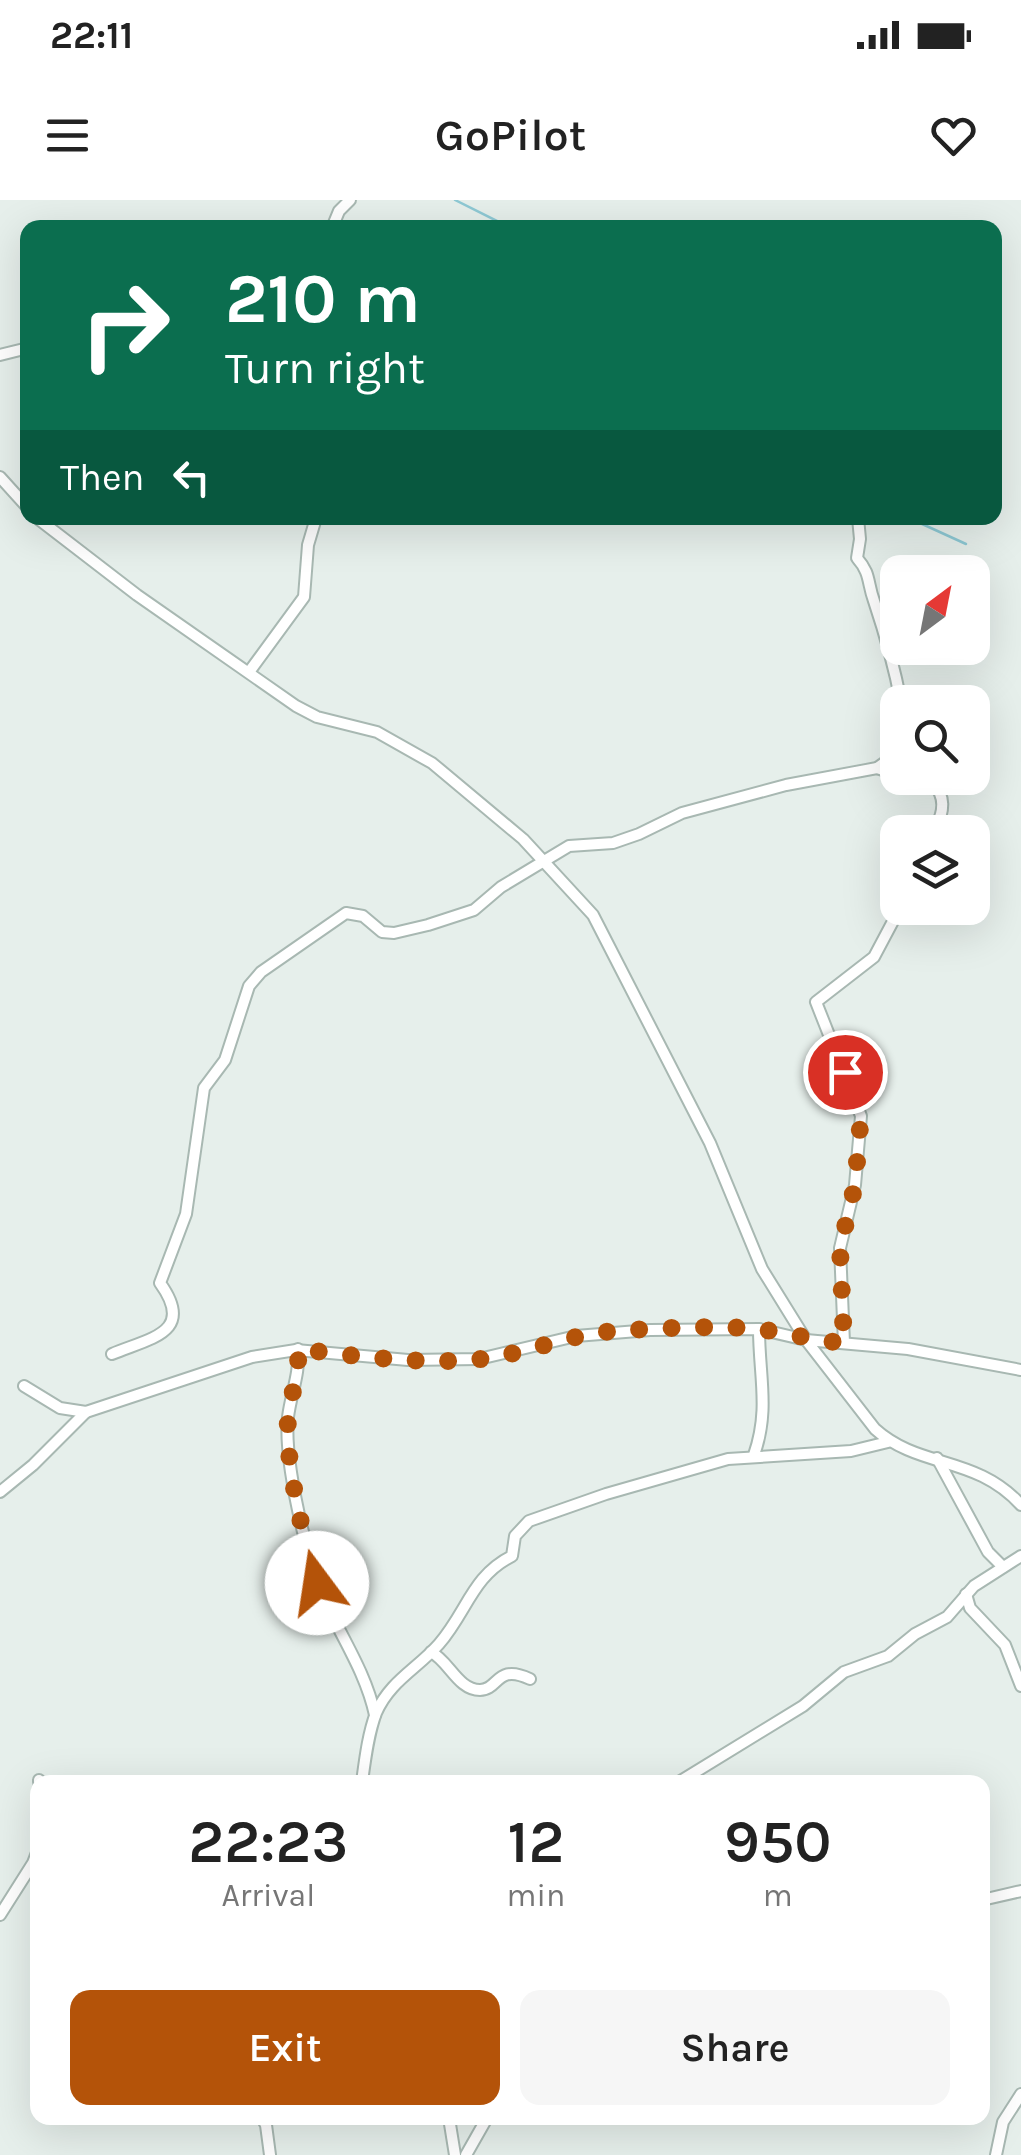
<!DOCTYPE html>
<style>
:root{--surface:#fff;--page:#f6f6f6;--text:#222;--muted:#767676;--accent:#b45309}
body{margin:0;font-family:Karla,sans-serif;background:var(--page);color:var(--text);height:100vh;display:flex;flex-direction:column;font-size:38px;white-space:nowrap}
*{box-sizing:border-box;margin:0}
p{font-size:32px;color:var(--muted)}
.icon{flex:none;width:55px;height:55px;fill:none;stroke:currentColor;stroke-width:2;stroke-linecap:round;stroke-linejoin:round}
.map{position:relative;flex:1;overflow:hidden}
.details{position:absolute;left:30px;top:1575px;width:960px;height:350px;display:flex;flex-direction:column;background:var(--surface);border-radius:20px;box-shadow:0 10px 40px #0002}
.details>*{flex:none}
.hud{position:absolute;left:20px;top:20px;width:982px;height:305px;border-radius:20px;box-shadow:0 10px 40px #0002;background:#0b6e4f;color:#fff;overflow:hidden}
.needle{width:65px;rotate:32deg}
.buttons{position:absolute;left:880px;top:355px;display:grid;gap:20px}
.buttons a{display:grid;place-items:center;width:110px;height:110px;border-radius:20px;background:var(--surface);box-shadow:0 10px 40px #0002;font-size:50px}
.pin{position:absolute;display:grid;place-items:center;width:85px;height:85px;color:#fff;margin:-42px;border:5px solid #fff;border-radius:50%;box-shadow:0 2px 10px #0007}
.me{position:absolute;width:110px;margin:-55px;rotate:346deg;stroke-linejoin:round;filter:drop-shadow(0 0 8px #0008)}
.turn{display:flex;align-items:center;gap:35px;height:210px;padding:0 40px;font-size:45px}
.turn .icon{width:130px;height:130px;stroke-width:2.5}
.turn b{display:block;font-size:70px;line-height:85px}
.then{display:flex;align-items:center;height:95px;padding:0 40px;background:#0003;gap:20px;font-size:38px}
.eta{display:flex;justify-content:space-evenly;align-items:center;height:170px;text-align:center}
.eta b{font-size:60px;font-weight:600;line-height:70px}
.primary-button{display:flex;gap:20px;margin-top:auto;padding:20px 40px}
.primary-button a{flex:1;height:115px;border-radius:20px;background:var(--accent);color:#fff;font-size:40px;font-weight:600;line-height:115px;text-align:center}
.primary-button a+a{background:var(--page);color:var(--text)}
.status{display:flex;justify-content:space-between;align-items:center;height:70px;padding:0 50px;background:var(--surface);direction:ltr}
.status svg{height:28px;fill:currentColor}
header{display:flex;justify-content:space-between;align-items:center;height:130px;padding:0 40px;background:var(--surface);font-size:45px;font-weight:600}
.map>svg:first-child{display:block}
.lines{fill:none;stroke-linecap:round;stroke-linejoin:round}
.stream{stroke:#8ec9d4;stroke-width:2.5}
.minor-casing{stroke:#a8b8b2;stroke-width:14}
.minor{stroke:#fff;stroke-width:10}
.route{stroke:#b45309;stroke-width:18;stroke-dasharray:0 32.4}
</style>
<div class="status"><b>22:11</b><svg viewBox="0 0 49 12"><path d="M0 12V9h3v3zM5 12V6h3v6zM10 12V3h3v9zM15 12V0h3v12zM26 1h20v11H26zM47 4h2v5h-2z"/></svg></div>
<header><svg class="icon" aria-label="menu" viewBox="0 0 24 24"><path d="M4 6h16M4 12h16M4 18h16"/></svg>GoPilot<svg class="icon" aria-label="heart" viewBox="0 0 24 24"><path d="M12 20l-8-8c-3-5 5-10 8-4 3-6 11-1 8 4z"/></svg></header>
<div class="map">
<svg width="1021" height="1955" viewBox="0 0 1021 1955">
<rect width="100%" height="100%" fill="#e6efeb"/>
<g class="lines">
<g class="stream">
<path d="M455,0L511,28"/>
<path d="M909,318L966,344"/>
</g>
<defs>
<g id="minor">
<path d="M332,28L339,11L350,0"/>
<path d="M0,155L28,148"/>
<path d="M0,277L28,308"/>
<path d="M37,318L137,395L296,506L317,517L377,532L432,563L523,639L593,715L710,943L762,1069L806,1140L875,1229C919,1269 976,1255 1021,1305"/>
<path d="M858,318L860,339L857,358C871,374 867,382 874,401C886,437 894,465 901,502"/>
<path d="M249,472L304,397L308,345L316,318"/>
<path d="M877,568L898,575"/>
<path d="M905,578L937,588C947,603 941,617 934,632"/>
<path d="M844,1143L840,1048L855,985L861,916L816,802L874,757L900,708"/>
<path d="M298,1149C300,1174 291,1193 288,1217C284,1256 300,1322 310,1360C324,1415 363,1459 375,1515"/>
<path d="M112,1154C150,1138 196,1133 160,1083L186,1014L204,888L225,860L249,786L261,772L346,713L363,716L382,732L394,733L428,725L474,710L501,687L569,646L613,643L639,634L682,613L786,585L877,568L898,553"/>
<path d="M24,1186L60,1208L86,1212L252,1157L296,1150L408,1160L479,1159L576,1136L650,1130L759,1129L806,1140L908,1149L1021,1170"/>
<path d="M754,1255C770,1209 759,1176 759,1129"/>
<path d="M937,1258L988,1352L1003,1367"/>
<path d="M0,1292L33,1265L86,1212"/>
<path d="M966,1394L970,1408L1005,1445L1021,1486"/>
<path d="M431,1452C449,1461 458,1490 480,1490C499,1490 496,1463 530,1479"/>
<path d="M39,1582V1580"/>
<path d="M362,1582C365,1560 368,1534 376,1513C390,1481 417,1469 439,1444C467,1412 472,1376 512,1356L515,1336L529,1321L606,1294L728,1259L851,1251L888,1242"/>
<path d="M679,1582L803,1506L844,1472L888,1456L915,1434L947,1417L974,1386L1021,1356"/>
<path d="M38,1590V1602"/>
<path d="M982,1700L1021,1691"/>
<path d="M0,1715L33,1663L38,1650"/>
<path d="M262,1918L266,1925L270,1955"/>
<path d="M449,1918L455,1955"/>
<path d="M466,1955L487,1918"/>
<path d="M996,1955L1003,1922L1021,1894"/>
</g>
</defs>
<use href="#minor" class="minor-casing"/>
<use href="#minor" class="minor"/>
</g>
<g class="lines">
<path class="route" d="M317,1383C304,1341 285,1262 288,1219C290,1195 300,1175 298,1149C357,1156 420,1165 481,1159C526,1154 569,1134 615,1131C658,1128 703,1126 746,1128C778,1130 811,1140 844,1143L840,1048L855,985L861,916L845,872"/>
</g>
</svg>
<div class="buttons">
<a><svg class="needle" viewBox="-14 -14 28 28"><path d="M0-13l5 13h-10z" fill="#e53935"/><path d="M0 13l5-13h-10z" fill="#767676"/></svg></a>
<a><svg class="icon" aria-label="search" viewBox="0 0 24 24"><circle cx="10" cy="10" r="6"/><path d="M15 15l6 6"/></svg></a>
<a><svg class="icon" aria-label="layers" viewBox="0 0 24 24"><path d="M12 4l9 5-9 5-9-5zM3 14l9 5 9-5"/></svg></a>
</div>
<div class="pin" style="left:845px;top:872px;background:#d93025"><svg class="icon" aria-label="arrive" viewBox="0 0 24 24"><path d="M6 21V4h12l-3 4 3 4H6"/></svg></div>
<svg class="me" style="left:317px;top:1383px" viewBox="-20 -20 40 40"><circle r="19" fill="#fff"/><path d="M0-13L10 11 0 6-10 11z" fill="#b45309"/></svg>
<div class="hud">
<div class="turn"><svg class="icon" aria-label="right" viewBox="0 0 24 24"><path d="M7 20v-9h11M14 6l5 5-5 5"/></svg><div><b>210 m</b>Turn right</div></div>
<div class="then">Then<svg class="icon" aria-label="left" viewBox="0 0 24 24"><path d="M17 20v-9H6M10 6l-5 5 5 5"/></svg></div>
</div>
<section class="details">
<div class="eta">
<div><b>22:23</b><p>Arrival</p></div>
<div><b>12</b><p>min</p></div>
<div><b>950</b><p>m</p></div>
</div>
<div class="primary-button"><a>Exit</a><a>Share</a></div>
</section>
</div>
